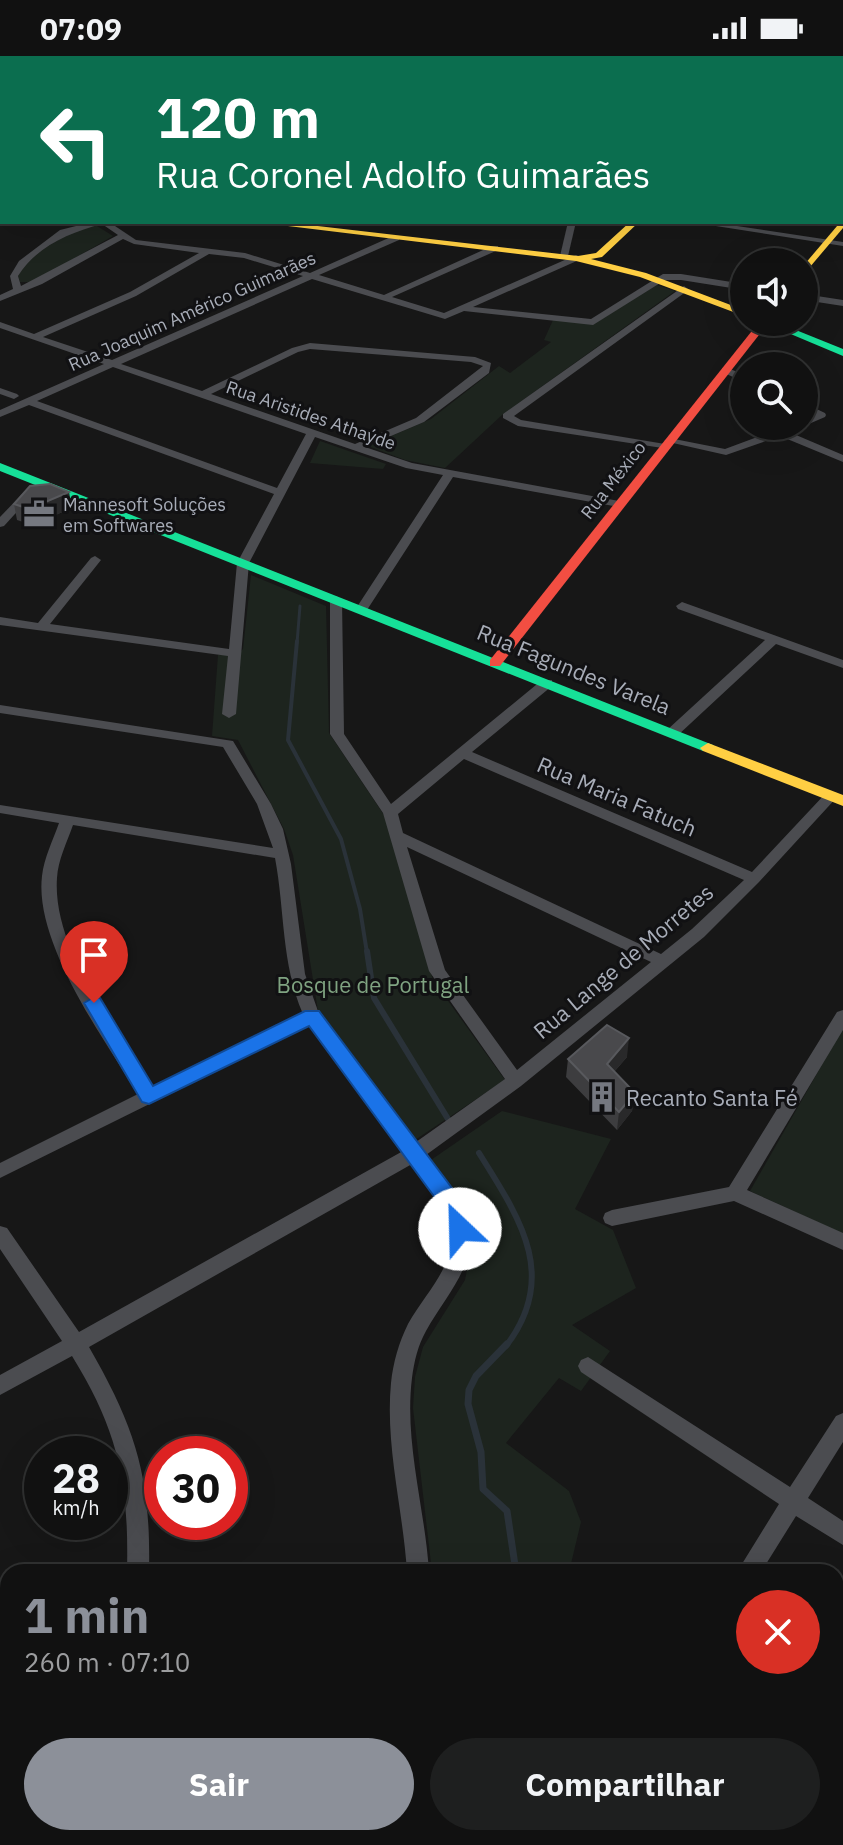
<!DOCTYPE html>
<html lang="pt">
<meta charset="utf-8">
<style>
:root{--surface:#111;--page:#1e1f1f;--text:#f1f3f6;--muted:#9c9d9f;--line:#303131;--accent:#8c9099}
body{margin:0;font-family:"IBM Plex Sans",sans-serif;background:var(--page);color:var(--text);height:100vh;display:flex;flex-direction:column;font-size:30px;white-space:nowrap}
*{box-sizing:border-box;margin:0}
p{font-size:26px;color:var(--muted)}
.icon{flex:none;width:44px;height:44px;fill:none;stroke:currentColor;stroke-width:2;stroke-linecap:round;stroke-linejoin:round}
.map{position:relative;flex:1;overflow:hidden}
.drawer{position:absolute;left:0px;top:1508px;width:844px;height:282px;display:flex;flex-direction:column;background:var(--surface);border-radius:24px 24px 0 0;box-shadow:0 8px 32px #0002,0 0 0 2px var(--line)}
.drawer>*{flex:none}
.hud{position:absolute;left:0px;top:0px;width:844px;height:168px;box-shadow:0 8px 32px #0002,0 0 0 2px var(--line);background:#0b6e4f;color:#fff;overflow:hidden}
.fabs{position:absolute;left:730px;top:192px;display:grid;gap:16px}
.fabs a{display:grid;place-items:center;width:88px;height:88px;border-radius:50%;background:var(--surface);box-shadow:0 8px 32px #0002,0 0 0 2px var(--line);font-size:40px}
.speed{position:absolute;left:24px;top:1380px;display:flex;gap:16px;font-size:40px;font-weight:700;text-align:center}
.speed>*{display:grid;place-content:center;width:104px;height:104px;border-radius:50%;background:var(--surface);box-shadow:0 8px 32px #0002,0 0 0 2px var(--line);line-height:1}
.speed small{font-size:20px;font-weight:400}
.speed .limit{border:12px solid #d22;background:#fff;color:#111}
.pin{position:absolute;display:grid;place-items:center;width:68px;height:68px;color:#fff;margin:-82px -34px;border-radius:50% 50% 50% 0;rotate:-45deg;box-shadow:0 0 8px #0007}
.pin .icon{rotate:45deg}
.me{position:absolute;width:88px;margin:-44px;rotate:336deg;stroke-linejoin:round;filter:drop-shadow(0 0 6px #0008)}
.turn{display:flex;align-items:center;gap:28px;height:168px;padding:0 24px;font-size:36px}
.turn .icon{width:104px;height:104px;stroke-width:2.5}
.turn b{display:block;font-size:56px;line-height:68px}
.round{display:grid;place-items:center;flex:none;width:84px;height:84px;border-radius:42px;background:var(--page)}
.overview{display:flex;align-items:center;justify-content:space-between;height:136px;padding:0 24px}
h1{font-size:48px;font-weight:700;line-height:60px;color:var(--accent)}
.action{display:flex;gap:16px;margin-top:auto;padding:16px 24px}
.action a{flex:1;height:92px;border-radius:48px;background:var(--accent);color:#fff;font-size:32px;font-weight:700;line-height:92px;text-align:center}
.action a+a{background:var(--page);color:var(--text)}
.status{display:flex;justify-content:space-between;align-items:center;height:56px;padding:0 40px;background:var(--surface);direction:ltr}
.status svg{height:22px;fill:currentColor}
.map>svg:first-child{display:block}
.green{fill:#1d241e}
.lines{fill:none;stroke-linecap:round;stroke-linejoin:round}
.stream-far3{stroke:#2a3239;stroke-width:3}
.stream-far2{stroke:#2a3239;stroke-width:4}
.stream-far1{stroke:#2a3239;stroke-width:6}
.stream{stroke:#2a3239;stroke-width:7}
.street{fill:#4b4c50;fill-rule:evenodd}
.fast{fill:#16e098;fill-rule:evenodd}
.slow{fill:#ffcf43;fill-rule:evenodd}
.jam{fill:#f24e42;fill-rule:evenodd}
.wall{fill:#3d3d3f}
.shaded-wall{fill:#29292a}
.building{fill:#49494c;stroke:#58595d;stroke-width:2}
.route{fill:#1a73e8;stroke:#114b97;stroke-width:2}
.labels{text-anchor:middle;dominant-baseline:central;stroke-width:6;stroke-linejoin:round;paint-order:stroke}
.far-street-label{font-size:18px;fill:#a8adb8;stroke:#111113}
.far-poi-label{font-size:18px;fill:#a8adb8;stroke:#111113;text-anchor:start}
.street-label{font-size:22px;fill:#a8adb8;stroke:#111113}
.park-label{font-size:22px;fill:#7fa381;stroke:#111113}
.poi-label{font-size:22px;fill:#a8adb8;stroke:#111113;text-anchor:start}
</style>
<div class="status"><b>07:09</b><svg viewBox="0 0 49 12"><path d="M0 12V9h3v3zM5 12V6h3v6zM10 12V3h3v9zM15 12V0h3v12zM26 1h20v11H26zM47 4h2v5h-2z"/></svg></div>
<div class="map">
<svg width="843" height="1789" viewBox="0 0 843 1789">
<rect width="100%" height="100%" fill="#171717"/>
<g class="green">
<path d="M267,0H627L270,2Z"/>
<path d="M88,170H97L113,180L33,226H20L18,220C32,195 62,181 88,170Z"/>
<path d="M657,229L675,235L502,359L445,412L405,404L368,390L431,363L499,310L510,317L551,286L544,284L553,264L594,268Z"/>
<path d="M320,385L386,408L383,413L310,407Z"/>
<path d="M251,519L326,550L329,677L386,762L433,924L505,1024L412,1086L318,955L293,799L284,773L238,684L212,680L218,599L238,598L243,593Z"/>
<path d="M843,972V1178L750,1135Z"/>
<path d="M502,1055L611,1083L575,1153L613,1174L636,1232L572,1269L610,1295L581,1335L559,1322L506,1387L569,1435L581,1466L569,1516H432L413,1352L415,1321L423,1291L465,1224L470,1198L464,1162L428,1106Z"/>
<path d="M384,1782H552L550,1789H381Z"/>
</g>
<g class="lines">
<path class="stream-far3" d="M297,587L300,550"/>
<path class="stream-far2" d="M297,585L288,684L341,783L360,853L367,897"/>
<g class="stream-far1">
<path d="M367,895L374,942L448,1063"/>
<path d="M479,1097C519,1161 560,1220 506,1290"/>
</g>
<g class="stream">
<path d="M507,1288L476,1320L469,1334L468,1348L481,1396L483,1433L507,1455L516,1516"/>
<path d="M533,1782L534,1789"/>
</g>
<g class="street">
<path d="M79,0H85L87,2H81Z"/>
<path d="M215,0H222L224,2H217Z"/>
<path d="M695,0L698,1L699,2H692Z"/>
<rect x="842" y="17" width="1" height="4"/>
<rect x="0" y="25" width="2" height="4"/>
<rect x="842" y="52" width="1" height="4"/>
<rect x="0" y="70" width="2" height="4"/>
<rect x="0" y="108" width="2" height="4"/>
<rect x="842" y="135" width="1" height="4"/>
<path d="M92,166H109L136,184L245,197L310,217L393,180H399V184L319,219L384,239L492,190H498V194L392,241L444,257L576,199L579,200V204L473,251L591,263L663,218H681L744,228V234L681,224H665L593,269L464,255L445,263L312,223L121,308L202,335L292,292L310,287L475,301L491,307L489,317L424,366L365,391L412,407L619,445L625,448L619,451L453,421L367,554L361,558L355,554L443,419L406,412L315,381L249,507L236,658L229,662L222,658L228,600L0,569V561L38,567L91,502L95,500L101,504L50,568L229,593L237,507L274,438L29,349L0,361V354L104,308L0,272V266L34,278L130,236L199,197L134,188L123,183L42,228L0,245V239L13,233L10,220L19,205L60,174ZM102,168L118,179L21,230L18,220C37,190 69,177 102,168ZM209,198L244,202L303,220L112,304L43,281L136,240ZM310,293L471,306L483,310L416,362L355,388L211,338L298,296ZM113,311L306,378L277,432L37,345Z"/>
<path d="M568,166H576L568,200L564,203L560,200Z"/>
<path d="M690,166H710L843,186V190Z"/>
<path d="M684,230L688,233L687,235L514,360L521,364L665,388L670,391L669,393L518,370L503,362V358Z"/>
<path d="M804,238L843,244V250L804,244Z"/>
<path d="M722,312H728L744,319V326L722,316Z"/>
<path d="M0,332L17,338L19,340L14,343L0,338Z"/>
<path d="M804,347L825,357L826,359L825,361L804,370V363L813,359L804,354Z"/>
<path d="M787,370H801L789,376L843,399V406L780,380L726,399L664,385L669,382L725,393Z"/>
<path d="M26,434L35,436L4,470L0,471V461Z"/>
<path d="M336,540L342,544L344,678L391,748L542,624H552V630L472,696L752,816L826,737H836L838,740L759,826L704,881L521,1030L426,1099C437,1113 450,1127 459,1143C489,1199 451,1230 426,1275C418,1289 414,1306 412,1322C404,1386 425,1452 429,1516H407C403,1453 385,1390 391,1327C393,1307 399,1286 408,1268C430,1229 471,1196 441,1147C433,1133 422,1121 412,1108L89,1291C136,1373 151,1421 149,1516H127C129,1428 119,1376 72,1300L0,1339V1319L62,1285L0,1193V1170L7,1172L79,1276L403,1095L309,969L0,1122V1107L138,1038C104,983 34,887 42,820C44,802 53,784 59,767L0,757V749L273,792L257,748L223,691L0,657V649L233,685L271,748L283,773L291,808L305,918L319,958L416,1086L505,1023L429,915L383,757L330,678V544ZM464,703L744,824L692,873L661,898L403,777L398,758ZM73,769L275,802C285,855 281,907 303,958L152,1032C117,975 52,892 57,822C58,804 67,786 73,769ZM407,791L651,906L517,1014L445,914Z"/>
<path d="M682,546L843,604V612L776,588L677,680H667V674L765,584L678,553L676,550Z"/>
<path d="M843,954V974L747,1134L843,1177V1194L734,1145L612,1170L605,1167L603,1162L605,1157L612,1154L729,1131L837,956Z"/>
<path d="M588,1301L790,1431L836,1360L843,1357V1386L808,1442L843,1465V1489L796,1460L761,1516H737L779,1448L581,1316L578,1310L581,1304Z"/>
<path d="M8,1778V1782H34L31,1789H3Z"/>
<path d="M349,1782H375L372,1789H346Z"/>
<path d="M563,1782H591L588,1789H560Z"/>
</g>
<g class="fast">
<rect x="0" y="62" width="2" height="7"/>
<path d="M762,266H776L843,293V300Z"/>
<path d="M0,407L713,689L716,692L713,695H703L0,415Z"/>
</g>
<g class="slow">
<rect x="842" y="91" width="1" height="4"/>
<rect x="0" y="140" width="2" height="6"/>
<path d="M843,163V172L804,218V209Z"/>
<path d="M255,166H283L578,200L596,197L630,166H639L602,201L591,203L646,217L744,254V260L640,221L576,205Z"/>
<path d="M708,687L843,739V750L703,695L700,692Z"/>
</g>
<g class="jam">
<path d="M699,0L698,2H691L692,0Z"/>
<path d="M759,266H769L500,610H490V604Z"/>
</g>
</g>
<g class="wall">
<path d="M14,448L72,452L32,469L17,464Z"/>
<path d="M627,1001L614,1016L635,1037L632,1055L617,1074L566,1021L568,1003Z"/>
</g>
<g class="shaded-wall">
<path d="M69,436L72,452L32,469L29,453Z"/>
<path d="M629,982L627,1001L605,1026L607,1008Z"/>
<path d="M635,1037L632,1055L617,1074L619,1056Z"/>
</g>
<g class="building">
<path d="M50,428L69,436L29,453L14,448L30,430Z"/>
<path d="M607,969L629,982L607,1008L635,1037L619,1056L568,1003Z"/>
</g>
<path class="route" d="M94,941L100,942L153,1030L305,955H319L458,1140L471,1173L468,1179L460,1182L453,1179L441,1150L309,970L149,1048L142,1046L84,947Z"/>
<defs>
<symbol id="office-bare" viewBox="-9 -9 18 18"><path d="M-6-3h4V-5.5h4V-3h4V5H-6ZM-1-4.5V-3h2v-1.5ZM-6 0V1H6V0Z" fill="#757880" stroke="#111113" stroke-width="2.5" paint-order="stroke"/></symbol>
<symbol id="building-bare" viewBox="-9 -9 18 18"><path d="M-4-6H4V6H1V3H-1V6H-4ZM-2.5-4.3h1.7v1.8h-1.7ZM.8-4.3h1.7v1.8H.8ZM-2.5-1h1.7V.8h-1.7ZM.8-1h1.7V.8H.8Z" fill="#757880" stroke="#111113" stroke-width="2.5" paint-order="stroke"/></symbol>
</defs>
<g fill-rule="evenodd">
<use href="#office-bare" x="17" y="436" width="44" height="44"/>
<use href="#building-bare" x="580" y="1019" width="44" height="44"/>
</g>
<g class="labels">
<g class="far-street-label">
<text transform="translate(192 255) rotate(-24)">Rua Joaquim Américo Guimarães</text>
<text transform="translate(311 359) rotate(19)">Rua Aristides Athaýde</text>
<text transform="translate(613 424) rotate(-52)">Rua México</text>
</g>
<g class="far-poi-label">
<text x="63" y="448">Mannesoft Soluções<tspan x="63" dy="21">em Softwares</tspan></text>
</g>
<g class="street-label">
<text transform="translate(574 613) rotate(22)">Rua Fagundes Varela</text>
<text transform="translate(617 740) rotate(23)">Rua Maria Fatuch</text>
<text transform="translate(623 905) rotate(-40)">Rua Lange de Morretes</text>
</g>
<g class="park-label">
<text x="373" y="928">Bosque de Portugal</text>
</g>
<g class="poi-label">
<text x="626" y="1041">Recanto Santa Fé</text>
</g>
</g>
</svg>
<div class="fabs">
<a><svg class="icon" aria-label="sound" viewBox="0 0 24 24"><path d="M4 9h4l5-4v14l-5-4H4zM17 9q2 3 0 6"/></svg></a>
<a><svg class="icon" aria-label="search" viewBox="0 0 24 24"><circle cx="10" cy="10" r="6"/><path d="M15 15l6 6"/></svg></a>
</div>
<div class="speed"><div>28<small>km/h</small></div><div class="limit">30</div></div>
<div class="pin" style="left:94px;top:947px;background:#d93025"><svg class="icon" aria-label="arrive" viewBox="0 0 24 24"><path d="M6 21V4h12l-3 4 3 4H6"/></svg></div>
<svg class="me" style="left:460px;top:1173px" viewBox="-20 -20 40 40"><circle r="19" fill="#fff"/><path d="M0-13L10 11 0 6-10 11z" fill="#1a73e8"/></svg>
<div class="hud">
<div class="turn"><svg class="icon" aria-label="left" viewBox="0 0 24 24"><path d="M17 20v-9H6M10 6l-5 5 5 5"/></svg><div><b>120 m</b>Rua Coronel Adolfo Guimarães</div></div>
</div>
<section class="drawer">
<div class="overview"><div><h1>1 min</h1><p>260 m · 07:10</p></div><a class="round" style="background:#d93025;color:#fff"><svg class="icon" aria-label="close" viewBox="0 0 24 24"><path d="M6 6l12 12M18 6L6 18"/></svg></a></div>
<div class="action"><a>Sair</a><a>Compartilhar</a></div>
</section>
</div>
